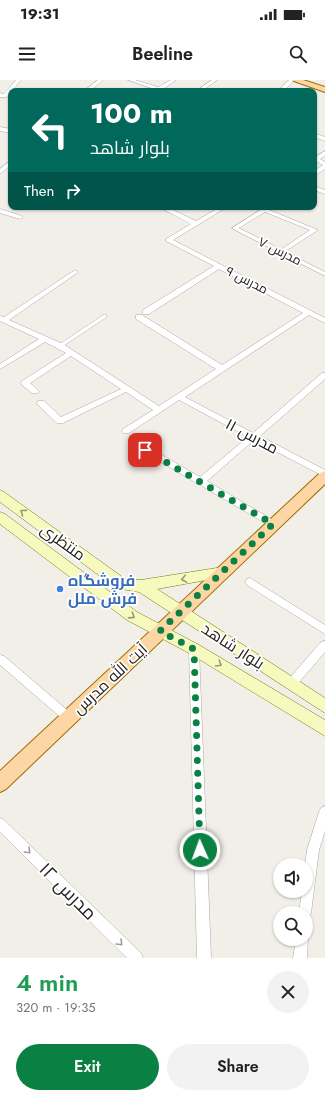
<!DOCTYPE html>
<meta charset="utf-8">
<style>
:root{--surface:#fff;--page:#f2f2f2;--text:#222;--muted:#767676;--accent:#0b8043}
body{margin:0;font-family:Jost,Cairo,sans-serif;background:var(--page);color:var(--text);height:100vh;display:flex;flex-direction:column;font-size:15px;white-space:nowrap}
*{box-sizing:border-box;margin:0}
p{font-size:13px;color:var(--muted)}
.icon{flex:none;width:22px;height:22px;fill:none;stroke:currentColor;stroke-width:2;stroke-linecap:round;stroke-linejoin:round}
.map{position:relative;height:878px;overflow:hidden}
.panel{display:flex;flex-direction:column;background:var(--surface);flex:1}
.panel>*{flex:none}
.top-card{position:absolute;left:8px;top:8px;width:309px;height:122px;border-radius:8px;box-shadow:0 1px 3px #0004;background:#00695c;color:#fff;overflow:hidden}
.controls{position:absolute;left:273px;top:778px;display:grid;gap:8px}
.controls a{display:grid;place-items:center;width:40px;height:40px;border-radius:50%;background:var(--surface);box-shadow:0 1px 3px #0004;font-size:20px}
.pin{position:absolute;display:grid;place-items:center;width:34px;height:34px;color:#fff;margin:-17px;border-radius:8px;box-shadow:0 2px 6px #0006}
.me{position:absolute;width:44px;margin:-22px;rotate:358deg;stroke-linejoin:round;filter:drop-shadow(0 0 3px #0008)}
.turn{display:flex;align-items:center;gap:14px;height:84px;padding:0 16px;font-size:18px}
.turn .icon{width:52px;height:52px;stroke-width:2.5}
.turn b{display:block;font-size:28px;line-height:34px}
.then{display:flex;align-items:center;height:38px;padding:0 16px;background:#0003;gap:8px;font-size:15px}
.round{display:grid;place-items:center;flex:none;width:42px;height:42px;border-radius:21px;background:var(--page)}
.summary{display:flex;align-items:center;justify-content:space-between;height:68px;padding:0 16px}
h1{font-size:24px;font-weight:600;line-height:30px;color:#1e9e55}
.action{display:flex;gap:8px;margin-top:auto;padding:8px 16px}
.action a{flex:1;height:46px;border-radius:24px;background:var(--accent);color:#fff;font-size:16px;font-weight:600;line-height:46px;text-align:center}
.action a+a{background:var(--page);color:var(--text)}
.status{display:flex;justify-content:space-between;align-items:center;height:28px;padding:0 20px;background:var(--surface);direction:ltr}
.status svg{height:11px;fill:currentColor}
header{display:flex;justify-content:space-between;align-items:center;height:52px;padding:0 16px;background:var(--surface);font-size:18px;font-weight:600}
.map>svg:first-child{display:block}
.lines{fill:none;stroke-linecap:round;stroke-linejoin:round}
.lane-casing{stroke:#a9a9a9;stroke-width:4.5}
.street-casing{stroke:#a9a9a9;stroke-width:1}
.secondary-casing{stroke:#707d05;stroke-width:1}
.primary-casing{stroke:#a06b00;stroke-width:2}
.lane{stroke:#fff;stroke-width:3.5}
.street{fill:#fff;fill-rule:evenodd}
.secondary{fill:#f7fabf;fill-rule:evenodd}
.primary{fill:#fcd6a4;fill-rule:evenodd}
.oneway{stroke:#979978}
.oneway2{stroke:#9c9c9c}
.route{stroke:#0b8043;stroke-width:7;stroke-dasharray:0 12.6}
.shop-dot{fill:#3f7fe0;stroke:#fff;stroke-width:1.5}
.labels{text-anchor:middle;dominant-baseline:central;stroke-width:3.5;stroke-linejoin:round;paint-order:stroke}
.far-street-label{font-size:13px;fill:#222;stroke:#fff}
.street-label{font-size:16px;fill:#222;stroke:#fff}
.shop-label{font-size:16px;font-weight:bold;fill:#366cbe;stroke:#fff;text-anchor:start}
.near-street-label{font-size:19px;fill:#222;stroke:#fff}
</style>
<div class="status"><b>19:31</b><svg viewBox="0 0 49 12"><path d="M0 12V9h3v3zM5 12V6h3v6zM10 12V3h3v9zM15 12V0h3v12zM26 1h20v11H26zM47 4h2v5h-2z"/></svg></div>
<header><svg class="icon" aria-label="menu" viewBox="0 0 24 24"><path d="M4 6h16M4 12h16M4 18h16"/></svg>Beeline<svg class="icon" aria-label="search" viewBox="0 0 24 24"><circle cx="10" cy="10" r="6"/><path d="M15 15l6 6"/></svg></header>
<div class="map">
<svg width="325" height="878" viewBox="0 0 325 878">
<rect width="100%" height="100%" fill="#f2efe9"/>
<g class="lines">
<defs>
<g id="lane">
<path d="M235,148L325,194"/>
<path d="M60,266L105,236"/>
</g>
<g id="street">
<path d="M16,0H21L7,17H0V13L4,14Z"/>
<path d="M98,0H103L90,11H84Z"/>
<path d="M128,0H135L158,7L171,0H176L163,9L168,11H160Z"/>
<path d="M212,0H217L202,11H196Z"/>
<path d="M289,0H294L284,11H278Z"/>
<path d="M0,47L11,49V53L0,51Z"/>
<path d="M314,53L325,57V61L314,57Z"/>
<path d="M325,71V76L320,79L325,82V89L314,96V91L323,85L314,80V78Z"/>
<path d="M11,80V85L0,94V89Z"/>
<path d="M314,106L325,110V114L314,110Z"/>
<path d="M159,127H167L196,141L220,127H227L173,160L325,238V243L309,235L185,317L253,353L322,293H325V299L260,356L325,390V397L254,360L207,401L276,442L278,444L276,446H270L142,371L141,369L145,366L148,367L200,397L248,357L179,320L129,353H123L122,351L123,349L153,330L126,312L63,343H57L38,325L37,323L38,321H44L61,337L121,309L71,276L30,303L39,311L38,313H32L22,305L21,303L22,301L66,273L45,262L0,289V284L39,259L0,241V236L4,237L75,190L78,192L77,193L9,240L63,264L159,326L216,289L136,239V235H142L222,285L303,233L219,189L149,234H143V230L214,186L166,161V159L191,144Z"/>
<path d="M265,127H272L269,130L318,150L281,174L279,173V171L310,150L265,132L237,149L232,148Z"/>
<path d="M0,129L22,136L23,137L20,139L0,133Z"/>
<path d="M250,498L325,545V554L247,505L245,502L247,499Z"/>
<path d="M325,561V572L295,607L291,609L287,607L286,604L287,601L321,562Z"/>
<path d="M194,565L198,566L199,569L211,878H197L189,569L190,566Z"/>
<path d="M0,575L4,576L73,635L74,638L73,641L69,643L65,641L0,585Z"/>
<path d="M325,726V751L319,770L311,833L309,837L306,839V833H299L302,811H306L305,785L307,770L319,732L321,728Z"/>
<path d="M0,738L4,740L141,873L143,878H127L0,752Z"/>
<path d="M306,854L308,859L307,878H293L296,859H306Z"/>
</g>
<g id="secondary">
<path d="M0,410L4,412L125,499L141,500L223,487L228,488L230,492L228,496L223,497L157,509L325,618V633L139,512L116,508L0,422Z"/>
<path d="M0,432L5,434L137,532L199,565L325,640V656L189,573L127,540L0,444Z"/>
</g>
<g id="primary">
<path d="M291,0H303L325,7V12Z"/>
<path d="M325,391V404L6,709L0,712V691L320,393Z"/>
</g>
</defs>
<use href="#lane" class="lane-casing"/>
<use href="#street" class="street-casing"/>
<use href="#secondary" class="secondary-casing"/>
<use href="#primary" class="primary-casing"/>
<use href="#lane" class="lane"/>
<use href="#street" class="street"/>
<use href="#secondary" class="secondary"/>
<use href="#primary" class="primary"/>
</g>
<defs><path id="oneway-chevron" d="M-2-3.5L2.5 0L-2 3.5" fill="none" stroke-width="1.6" stroke-linecap="round" stroke-linejoin="round"/></defs>
<g class="oneway">
<use href="#oneway-chevron" transform="translate(23 432) rotate(-144)"/>
<use href="#oneway-chevron" transform="translate(184 499) rotate(170)"/>
<use href="#oneway-chevron" transform="translate(132 536) rotate(33)"/>
<use href="#oneway-chevron" transform="translate(219 584) rotate(31)"/>
</g>
<g class="oneway2">
<use href="#oneway-chevron" transform="translate(28 771) rotate(45)"/>
<use href="#oneway-chevron" transform="translate(120 863) rotate(45)"/>
</g>
<g class="lines">
<path class="route" d="M145,370L273,444L160,551L194,569L200,770"/>
</g>
<circle class="shop-dot" cx="60" cy="509" r="4"/>
<g class="labels">
<g class="far-street-label">
<text transform="translate(280 171) rotate(27)">مدرس ۷</text>
<text transform="translate(247 200) rotate(27)">مدرس ۹</text>
</g>
<g class="street-label">
<text transform="translate(252 356) rotate(28)">مدرس ۱۱</text>
<text transform="translate(63 462) rotate(36)">منتظری</text>
<text transform="translate(233 566) rotate(33)">بلوار شاهد</text>
<text transform="translate(110 599) rotate(-43)">آیت الله مدرس</text>
</g>
<g class="shop-label">
<text x="68" y="500">فروشگاه<tspan x="68" dy="18">فرش ملل</tspan></text>
</g>
<g class="near-street-label">
<text transform="translate(68 811) rotate(45)">مدرس ۱۲</text>
</g>
</g>
</svg>
<div class="controls">
<a><svg class="icon" aria-label="sound" viewBox="0 0 24 24"><path d="M4 9h4l5-4v14l-5-4H4zM17 9q2 3 0 6"/></svg></a>
<a><svg class="icon" aria-label="search" viewBox="0 0 24 24"><circle cx="10" cy="10" r="6"/><path d="M15 15l6 6"/></svg></a>
</div>
<div class="pin" style="left:145px;top:370px;background:#d93025"><svg class="icon" aria-label="arrive" viewBox="0 0 24 24"><path d="M6 21V4h12l-3 4 3 4H6"/></svg></div>
<svg class="me" style="left:200px;top:770px" viewBox="-20 -20 40 40"><circle r="17" fill="#0b8043" stroke="#fff" stroke-width="3"/><path d="M0-11L8 9 0 5-8 9z" fill="#fff"/></svg>
<div class="top-card">
<div class="turn"><svg class="icon" aria-label="left" viewBox="0 0 24 24"><path d="M17 20v-9H6M10 6l-5 5 5 5"/></svg><div><b>100 m</b>بلوار شاهد</div></div>
<div class="then">Then<svg class="icon" aria-label="right" viewBox="0 0 24 24"><path d="M7 20v-9h11M14 6l5 5-5 5"/></svg></div>
</div>
</div>
<section class="panel">
<div class="summary"><div><h1>4 min</h1><p>320 m · 19:35</p></div><a class="round"><svg class="icon" aria-label="close" viewBox="0 0 24 24"><path d="M6 6l12 12M18 6L6 18"/></svg></a></div>
<div class="action"><a>Exit</a><a>Share</a></div>
</section>
